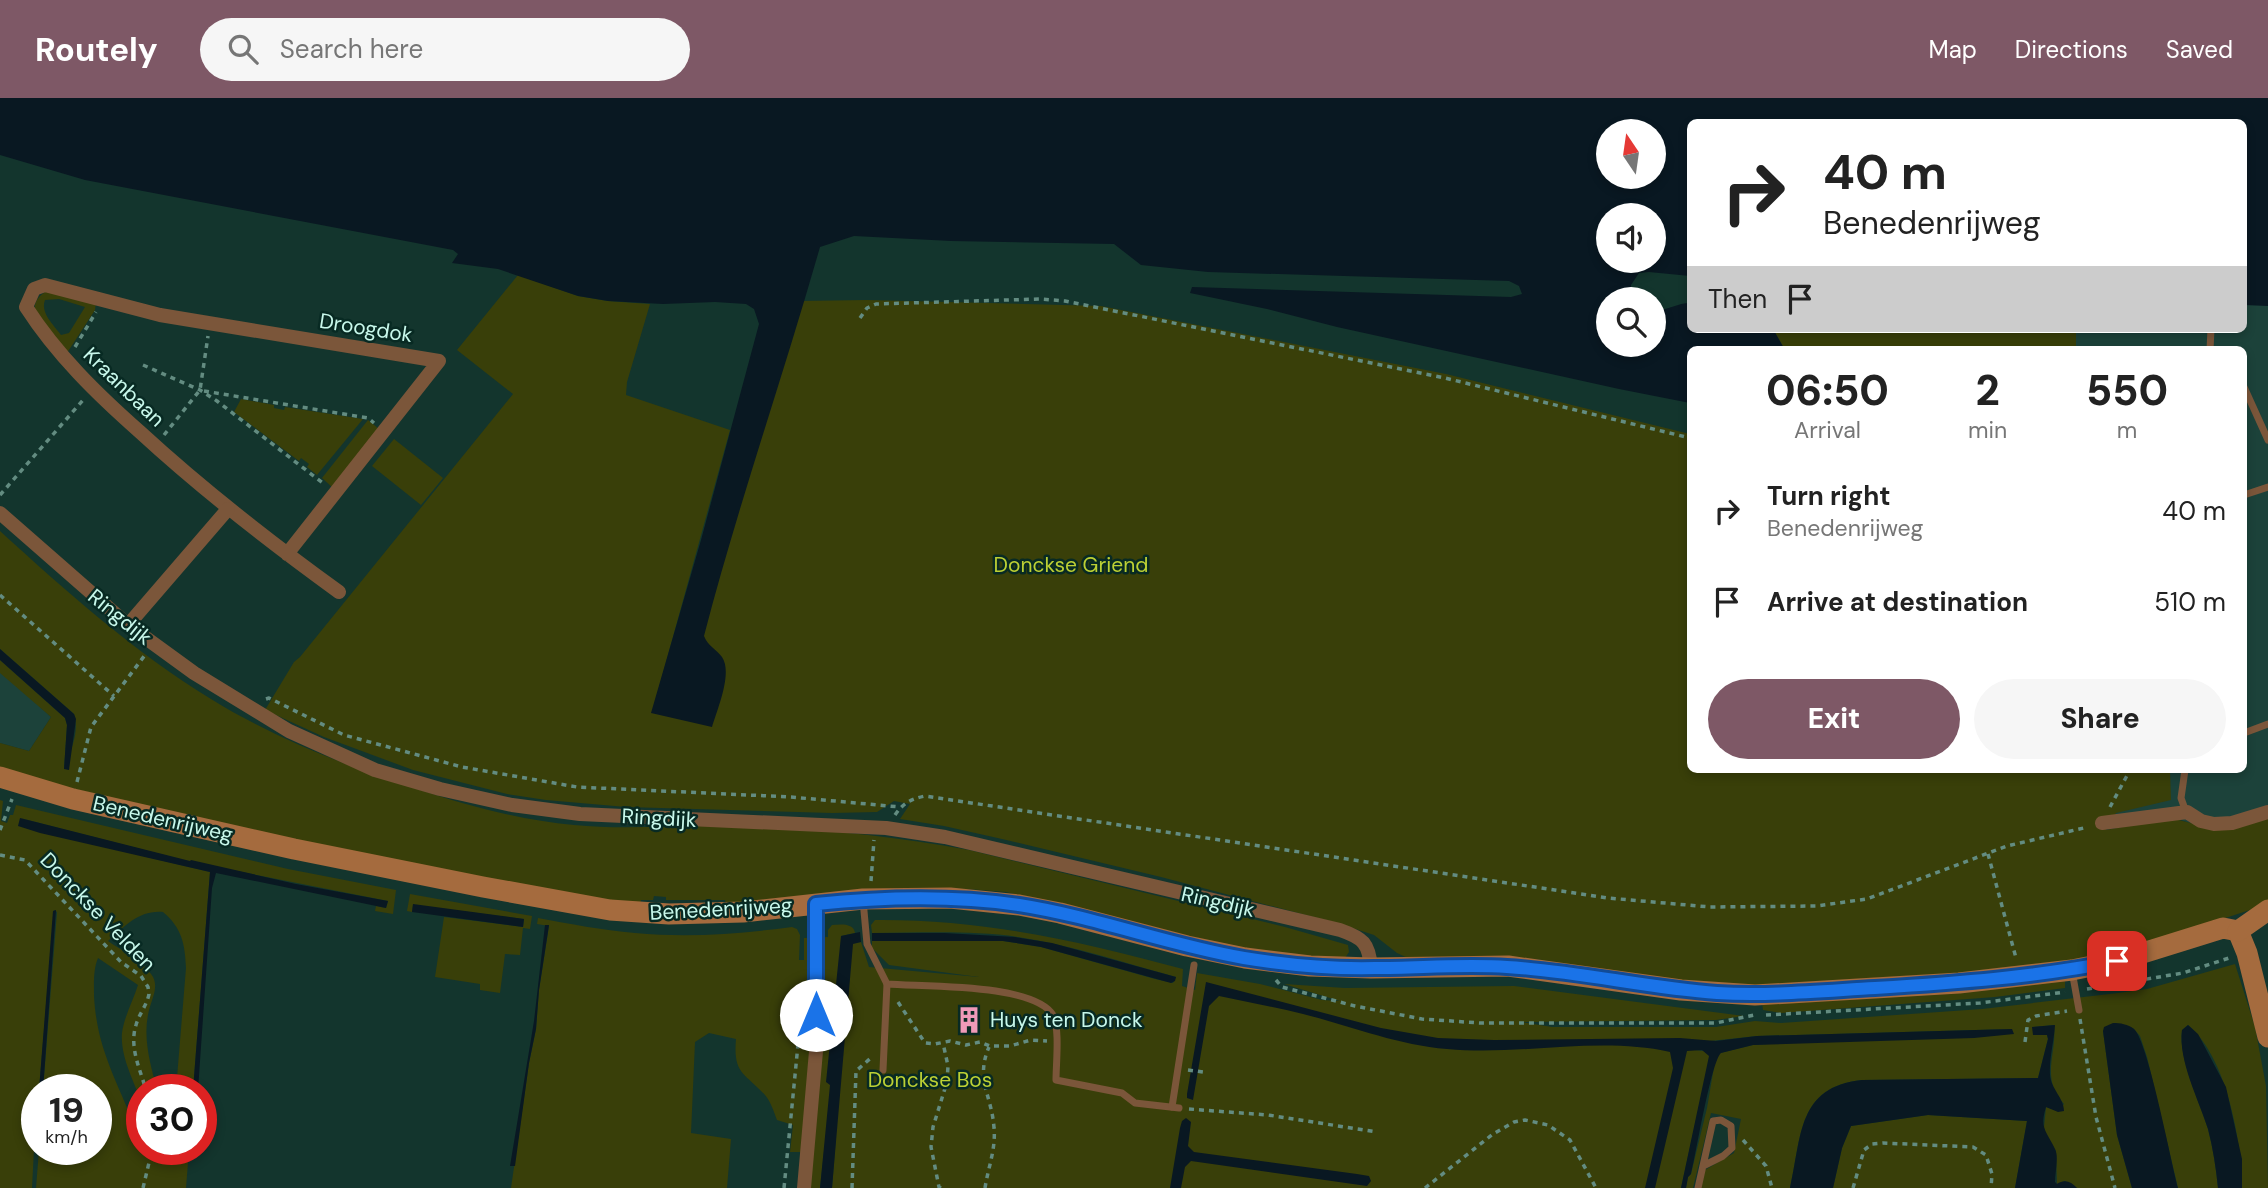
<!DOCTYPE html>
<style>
:root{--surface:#fff;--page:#f6f6f6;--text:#222;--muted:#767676;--accent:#7e5866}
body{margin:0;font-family:"DM Sans",sans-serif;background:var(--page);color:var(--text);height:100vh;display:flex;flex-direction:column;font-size:26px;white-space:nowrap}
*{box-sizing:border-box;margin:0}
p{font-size:23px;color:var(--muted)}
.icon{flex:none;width:38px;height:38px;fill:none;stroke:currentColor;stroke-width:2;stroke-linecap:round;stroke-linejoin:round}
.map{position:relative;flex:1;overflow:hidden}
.sheet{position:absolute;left:1687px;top:248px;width:560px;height:427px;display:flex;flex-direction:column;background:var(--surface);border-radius:10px;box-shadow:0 4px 10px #0003}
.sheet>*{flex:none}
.guide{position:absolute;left:1687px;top:21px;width:560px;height:214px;border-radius:10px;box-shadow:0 4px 10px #0003;background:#fff;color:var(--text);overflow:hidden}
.needle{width:46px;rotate:347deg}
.tools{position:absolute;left:1596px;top:21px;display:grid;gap:14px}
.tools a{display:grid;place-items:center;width:70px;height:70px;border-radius:50%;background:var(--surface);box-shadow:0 4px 10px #0003;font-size:35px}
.speed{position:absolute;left:21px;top:976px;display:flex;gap:14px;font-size:35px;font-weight:700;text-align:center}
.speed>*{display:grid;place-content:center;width:91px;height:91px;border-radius:50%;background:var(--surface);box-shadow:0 4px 10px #0003;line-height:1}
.speed small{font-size:18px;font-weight:400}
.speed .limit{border:10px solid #d22;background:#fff;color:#111}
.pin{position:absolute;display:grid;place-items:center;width:60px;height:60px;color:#fff;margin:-30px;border-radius:14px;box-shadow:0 4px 10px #0006}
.me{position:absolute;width:77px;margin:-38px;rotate:0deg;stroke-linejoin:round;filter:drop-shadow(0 0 5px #0008)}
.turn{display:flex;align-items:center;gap:24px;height:147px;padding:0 21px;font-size:32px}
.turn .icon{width:91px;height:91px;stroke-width:2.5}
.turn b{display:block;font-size:49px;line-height:60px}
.then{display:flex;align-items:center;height:66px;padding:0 21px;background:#0003;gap:14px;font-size:26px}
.eta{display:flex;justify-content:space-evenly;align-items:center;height:119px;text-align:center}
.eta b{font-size:42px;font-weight:800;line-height:49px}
.cta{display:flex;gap:14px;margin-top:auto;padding:14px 21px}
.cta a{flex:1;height:80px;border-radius:42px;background:var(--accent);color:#fff;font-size:28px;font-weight:800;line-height:80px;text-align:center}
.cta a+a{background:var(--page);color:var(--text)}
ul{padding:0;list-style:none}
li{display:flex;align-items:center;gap:21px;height:91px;padding:0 21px}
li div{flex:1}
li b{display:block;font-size:26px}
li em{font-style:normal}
header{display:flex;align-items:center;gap:42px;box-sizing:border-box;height:98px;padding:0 35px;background:var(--accent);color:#fff}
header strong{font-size:33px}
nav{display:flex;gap:38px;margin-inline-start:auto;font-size:24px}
.search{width:490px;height:63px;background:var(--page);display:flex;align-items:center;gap:18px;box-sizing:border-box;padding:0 24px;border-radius:38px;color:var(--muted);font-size:26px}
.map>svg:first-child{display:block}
.built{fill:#1c423a}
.green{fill:#393f09;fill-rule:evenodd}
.water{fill:#091822;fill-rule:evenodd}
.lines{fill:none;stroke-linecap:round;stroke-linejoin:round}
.path{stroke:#638c81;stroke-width:3.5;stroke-dasharray:5 5;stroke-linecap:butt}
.lane{stroke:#7b563a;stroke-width:7}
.street{stroke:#7b563a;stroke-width:14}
.secondary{stroke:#a56b3e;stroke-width:21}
.route-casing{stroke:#114b97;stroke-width:18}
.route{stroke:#1a73e8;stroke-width:12}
.labels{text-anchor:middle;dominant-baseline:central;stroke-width:5;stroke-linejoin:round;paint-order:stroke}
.street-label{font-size:21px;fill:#c8f8eb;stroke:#082a23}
.park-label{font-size:21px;fill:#bcd034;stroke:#082a23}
.poi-label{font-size:21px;fill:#c8f8eb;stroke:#082a23;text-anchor:start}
</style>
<header>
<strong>Routely</strong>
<div class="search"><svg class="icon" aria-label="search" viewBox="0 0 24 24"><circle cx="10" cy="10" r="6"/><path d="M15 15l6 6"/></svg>Search here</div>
<nav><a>Map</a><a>Directions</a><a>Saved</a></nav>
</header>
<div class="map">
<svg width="2268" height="1090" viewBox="0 0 2268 1090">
<rect width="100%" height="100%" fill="#13352d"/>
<g class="built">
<path d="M2244,163H2268V714L2198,728L2167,717L2106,727L2093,672H2244V252H2051L2050,231H2244Z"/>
<path d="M0,572L51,619L29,653L0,645Z"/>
</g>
<g class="green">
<path d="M518,177L578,198L608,203L650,206L627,284L626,297L730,332L652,615L798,203L867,202L1101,208L1446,276L1690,336V672H2170L2171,702L2116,715L2106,732L2171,720L2218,732L2268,717V806L2116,856L2035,870L1720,890L1536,861L1488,859L1412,862L1397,855L1374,837L1340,826L1161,779L1002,741L944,728L900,721L910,706L894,703L877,714L832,715L626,709L546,702L507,696L413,672L324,639L265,612L294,564L300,559L513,296L457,252Z"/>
<path d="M49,192L96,204L95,212L67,255C51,236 15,209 49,192ZM59,201L85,209L69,235L61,237C54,227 40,215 45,202Z"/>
<path d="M1773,231H2076V252H1785Z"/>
<path d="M241,301L274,307V310L284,312L285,309L363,321L317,377L307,369L309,366L301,360L299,363L234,314Z"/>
<path d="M368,322L379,331L332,389L322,380Z"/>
<path d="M394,341L443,380L421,407L372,368Z"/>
<path d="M0,433C67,494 134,554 211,601C274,640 344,667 414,690C465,707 520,722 574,727C623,732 673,727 722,728C805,729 888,737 969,752L1285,829L1348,847L1349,854L1343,863L1252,856L1099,815L1006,794L967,791L726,807L725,802H666V799L654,798L653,802H641L640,807C561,796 483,780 405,765C269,738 134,707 0,672V645L29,653L51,619L0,575V562L65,620L67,627L64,671C70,654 80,634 74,616L0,551Z"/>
<path d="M0,702L3,703L1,723L7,725L10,717H13L16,707L288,771L396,792L393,816L375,813L376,808L386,810L388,803L191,764L20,720L147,759L210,774L193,992H176L186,870C185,846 182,830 163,814C139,812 125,828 108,843C122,853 141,861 151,876C161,888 150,903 148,917C143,942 151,968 157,992H142V1005C134,984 120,958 122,935C124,919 133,903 138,887L98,860C93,872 94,886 94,898C97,954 119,985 137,1035L142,1036V1052H189L186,1090H36L39,1052H96V992H43L57,814L54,812L39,992H37L32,1090H0Z"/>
<path d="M410,796L532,818L530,831L523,830L520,857L505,856L500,895L480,892V886L435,879L444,819L523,829L524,821L413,807L412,814L407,813Z"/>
<path d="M538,820C570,826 602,832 635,835C688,840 739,836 792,829L797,831L800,837L799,862H804V840L828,839V832L832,827C841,826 854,825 855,835L841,838L853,845L861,844L869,869L979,879L889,867L872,850V843H1003L1041,849L1155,881L1173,885L1176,879C1124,865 1072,847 1018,839C970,832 920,835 872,835L871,827L875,822C983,821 1079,843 1183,871L1182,888L1195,892L1197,875L1260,886L1322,902L1340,903L1284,886L1345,890L1514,888L1744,918L1716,922L1521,924L1552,929H1716L1755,923L1781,925L1982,911L2118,895L2147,891L2235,866L2255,929L2266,988L2268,1090H2242C2242,1043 2226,958 2188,927L2182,932C2178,960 2200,1004 2208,1031C2213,1050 2216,1070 2218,1090H2178L2147,959L2140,938L2133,930L2103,933L2117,1037L2132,1090H2077L2065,1083L2057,1086L2056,1053L2046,1038L2044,1029L2046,1009L2058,1013L2064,1006C2040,980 2057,957 2054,927L2033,929L2047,937L2048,941L2038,980L1862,982C1797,989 1802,1038 1790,1090H1701L1705,1072L1734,1055L1741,1021L1711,1015L1693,1090H1686L1688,1079L1691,1076L1707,1010L1715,963L1720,955L1753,947L2012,931L1757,938L1710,943L1695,952L1711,954L1681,1090H832L836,1039L826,1036L820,1090H810L800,1054H790L793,1027L777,1022C774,1014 771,1004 765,997C744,974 733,976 736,941L709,935L695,944L691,1035L731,1041L727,1090H511L529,965L536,931L539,892L549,828L537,826Z"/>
<path d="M2065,881V890L1995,899L1781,915L1763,912L1762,904Z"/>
<path d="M1928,1017L2027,1023L2015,1090H1833L1842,1050L1851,1028Z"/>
</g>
<g class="water">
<path d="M0,0H2268V208L2244,207V24H1690V178L1649,174L1639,175L1631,187V201H1608V247H1654V212C1668,213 1677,205 1690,205V231H1773L1785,252H1690V305L1619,291L1337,229L1267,211L1190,195L1192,189L1511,199L1522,196L1519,188L1509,183L1208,174L1141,167L1114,146L951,143L854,138L820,149C783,279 738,407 704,538C708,548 716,551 722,559C733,575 717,612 712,629L651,615L701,442L759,226L754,211L746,206L715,204L663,206L608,203L578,198L498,171L452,165L458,156L453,152L85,82L0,57ZM1608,33H1654V79H1608ZM1608,117H1654V163H1608Z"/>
<path d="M0,551L74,616L76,621L69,672L64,671L67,627L65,620L0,562Z"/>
<path d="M20,720L190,763L191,762L296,786L388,803L386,810L216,775L212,790L198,992H193L210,774L40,735L18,728Z"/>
<path d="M413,806L524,821L523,829L412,814Z"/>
<path d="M56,812L43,992H39L53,813Z"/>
<path d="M545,827H549L539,892L536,931L529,965L515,1068H510L534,923Z"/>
<path d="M860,834L861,844L853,846L832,1090H820L830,987L826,984L841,838Z"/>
<path d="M872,835H944L1015,839L1052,845L1176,879L1175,883L1171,885L1041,849L1003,843H872Z"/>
<path d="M1206,884L1381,930L1438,940L1494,942L1680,940L1716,943L1757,938L2012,931L2014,936L1974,940L1753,947L1721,955C1711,964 1696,1056 1691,1076L1688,1079L1686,1090H1681L1709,958L1702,952L1687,953L1655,1090H1645L1673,970L1670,954C1598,938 1521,958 1447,951C1397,947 1351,928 1303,916C1275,909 1247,904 1219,898L1209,908L1193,1002L1187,1000V996Z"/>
<path d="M2113,925C2120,925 2128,926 2134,931C2148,943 2171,1064 2178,1090H2132L2117,1037L2103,933L2104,929Z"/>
<path d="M2055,927C2054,943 2049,961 2050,977C2051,991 2064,1000 2064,1013L2058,1014L2046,1009C2039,1031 2047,1033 2055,1051C2059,1059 2055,1074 2055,1084L2057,1086C2064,1081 2071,1083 2077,1090H2015L2027,1023L1928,1017L1851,1028L1842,1050L1833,1090H1790C1802,1038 1797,989 1862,982L2038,980L2048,941L2047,937H2033L2032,929Z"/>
<path d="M2188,927L2198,936L2226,989L2242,1061V1090H2218C2216,1070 2213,1050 2208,1031C2199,1002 2178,963 2182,932Z"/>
<path d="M1186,1020L1191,1024L1188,1048L1194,1054L1357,1076L1369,1078L1371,1083L1367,1088L1191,1063L1185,1069L1181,1090H1170L1180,1030L1182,1023Z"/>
</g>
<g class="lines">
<g class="path">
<path d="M860,220L867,210L876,206L1040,201L1065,203L1445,280L1690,340"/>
<path d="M75,249L96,214"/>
<path d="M143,267L200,292L217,303L324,386"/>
<path d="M204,293L368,320L374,325"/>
<path d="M164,337L200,292L208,238"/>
<path d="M0,397L84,301"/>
<path d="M0,497L114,598"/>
<path d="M266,601L269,600L344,637L462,669L577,689L791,699L900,709"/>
<path d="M77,684L91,629L145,557"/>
<path d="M2110,709L2130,672"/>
<path d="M895,717C903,705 911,701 925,698L1608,800L1710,809L1816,808L1867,801L2007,748L2088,729"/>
<path d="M0,732L12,701"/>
<path d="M1988,756L2016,860"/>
<path d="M0,757L25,762L121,864L141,878L148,889L149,896C147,907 139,916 136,927C129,949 140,971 146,992"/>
<path d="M871,783L874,742"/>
<path d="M1276,882L1282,889L1355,908L1422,921L1480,925H1716L1754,917"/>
<path d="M2087,891L2183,875L2229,860"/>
<path d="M898,904L925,945L935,946L950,943L966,947L980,944L990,948H1010L1031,942L1047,943"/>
<path d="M1766,917L1980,905L2065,894"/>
<path d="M2080,921L2096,1019L2115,1090"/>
<path d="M2025,944L2028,922L2036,918L2067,913"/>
<path d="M1188,972L1203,974"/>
<path d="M1189,1011L1268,1017L1377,1034"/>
<path d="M1743,1042L1766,1068L1772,1090"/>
<path d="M143,1090L152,1052"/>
<path d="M784,1090L800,926"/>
<path d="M852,1090L856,973L872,959"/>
<path d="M941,1090L939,1089L931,1049L933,1029L947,984L948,968L943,945"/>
<path d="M985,1090C988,1070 996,1051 994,1030C992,998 975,981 989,949"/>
<path d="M1425,1090L1493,1036L1514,1024L1525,1022L1548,1027L1570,1042L1596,1090"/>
<path d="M1853,1090L1864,1052L1872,1046L1883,1045L1973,1049L1986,1057L1992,1076L1991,1090"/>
</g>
<g class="lane">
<path d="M2210,252L2211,231"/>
<path d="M2244,289L2268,342"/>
<path d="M2244,397L2268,389"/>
<path d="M2244,635L2268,626"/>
<path d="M2185,672L2181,700L2186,714"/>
<path d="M863,802L867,846L887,886C923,889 1033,885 1053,917C1060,931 1056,966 1056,982L1122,995L1135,1005L1179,1010"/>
<path d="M2072,873L2079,912"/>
<path d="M883,972L887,886"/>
<path d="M1172,1009L1194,867"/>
<path d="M1698,1090L1713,1023L1721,1022L1731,1028L1732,1050L1723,1058L1703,1068"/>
</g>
<g class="street">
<path d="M0,415L128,527L194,575L289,633L375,672L440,691L512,707L580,716L886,730L945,739L1340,832C1363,840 1369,845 1371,870"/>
<path d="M287,456L439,263L160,217L45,187L34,191L26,209C57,257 97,296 140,334C203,392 270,444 339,494"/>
<path d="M128,527L228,411"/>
<path d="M2102,725L2187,714L2201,723L2214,726L2232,725L2268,714"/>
<path d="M804,1090L817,942L816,805"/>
</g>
<g class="secondary">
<path d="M0,679L73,701L294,751L483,789L610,812L669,816L743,814L863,801L950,800L1019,807L1060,815L1187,848L1245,860L1310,868L1371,870L1508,868L1681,892L1755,897L1959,885L2072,872L2117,863L2223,830L2238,833"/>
<path d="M2238,833L2247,855L2268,939"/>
<path d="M2238,833L2268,812"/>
</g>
</g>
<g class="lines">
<defs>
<path id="route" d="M816,917V806C884,799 951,797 1019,807C1096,819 1168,847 1244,860C1287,867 1332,871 1375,870C1419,870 1464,866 1507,869C1577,873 1647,890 1717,895C1769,898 1822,893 1875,890C1956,885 2037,879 2117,863"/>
</defs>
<use href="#route" class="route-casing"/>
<use href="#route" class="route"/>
</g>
<defs>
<symbol id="building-bare" viewBox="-9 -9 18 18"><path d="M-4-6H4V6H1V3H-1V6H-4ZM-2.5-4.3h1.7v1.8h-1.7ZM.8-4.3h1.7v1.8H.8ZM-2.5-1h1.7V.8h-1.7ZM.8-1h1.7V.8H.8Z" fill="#ef9ab9" stroke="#082a23" stroke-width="2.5" paint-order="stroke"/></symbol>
</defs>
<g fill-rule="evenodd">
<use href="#building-bare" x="950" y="903" width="38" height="38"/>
</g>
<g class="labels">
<g class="street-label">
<text transform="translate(366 230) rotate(9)">Droogdok</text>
<text transform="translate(124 289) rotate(44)">Kraanbaan</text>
<text transform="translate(120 519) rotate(39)">Ringdijk</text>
<text transform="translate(659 720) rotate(3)">Ringdijk</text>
<text transform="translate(163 721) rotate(13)">Benedenrijweg</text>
<text transform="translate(1218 804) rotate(13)">Ringdijk</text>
<text transform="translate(721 811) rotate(-3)">Benedenrijweg</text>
<text transform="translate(98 814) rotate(46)">Donckse Velden</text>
</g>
<g class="park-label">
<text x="1071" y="467">Donckse Griend</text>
<text x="930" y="982">Donckse Bos</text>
</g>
<g class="poi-label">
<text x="990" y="922">Huys ten Donck</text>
</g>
</g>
</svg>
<div class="tools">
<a><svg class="needle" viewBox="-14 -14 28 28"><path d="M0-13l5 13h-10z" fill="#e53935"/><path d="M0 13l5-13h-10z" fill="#767676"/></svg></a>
<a><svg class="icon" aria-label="sound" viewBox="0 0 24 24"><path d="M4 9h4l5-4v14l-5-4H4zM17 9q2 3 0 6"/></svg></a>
<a><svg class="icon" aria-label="search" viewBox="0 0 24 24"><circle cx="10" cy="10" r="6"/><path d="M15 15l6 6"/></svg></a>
</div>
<div class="speed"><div>19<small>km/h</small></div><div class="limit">30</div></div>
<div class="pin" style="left:2117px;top:863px;background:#d93025"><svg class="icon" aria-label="arrive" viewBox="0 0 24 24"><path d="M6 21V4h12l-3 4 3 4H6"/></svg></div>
<svg class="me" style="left:816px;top:917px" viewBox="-20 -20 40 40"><circle r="19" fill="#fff"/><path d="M0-13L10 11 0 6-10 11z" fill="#1a73e8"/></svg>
<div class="guide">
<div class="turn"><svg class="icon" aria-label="right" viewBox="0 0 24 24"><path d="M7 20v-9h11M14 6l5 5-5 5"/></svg><div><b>40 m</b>Benedenrijweg</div></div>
<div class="then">Then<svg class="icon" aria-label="arrive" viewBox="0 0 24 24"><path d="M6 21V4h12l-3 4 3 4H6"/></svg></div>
</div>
<section class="sheet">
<div class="eta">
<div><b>06:50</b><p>Arrival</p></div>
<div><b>2</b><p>min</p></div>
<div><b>550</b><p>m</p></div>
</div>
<ul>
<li><svg class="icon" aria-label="right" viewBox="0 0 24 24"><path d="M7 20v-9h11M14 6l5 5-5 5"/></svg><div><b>Turn right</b><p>Benedenrijweg</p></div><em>40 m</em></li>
<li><svg class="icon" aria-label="arrive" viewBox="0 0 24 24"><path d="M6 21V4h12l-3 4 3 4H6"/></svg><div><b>Arrive at destination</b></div><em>510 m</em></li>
</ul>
<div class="cta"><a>Exit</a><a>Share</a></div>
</section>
</div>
